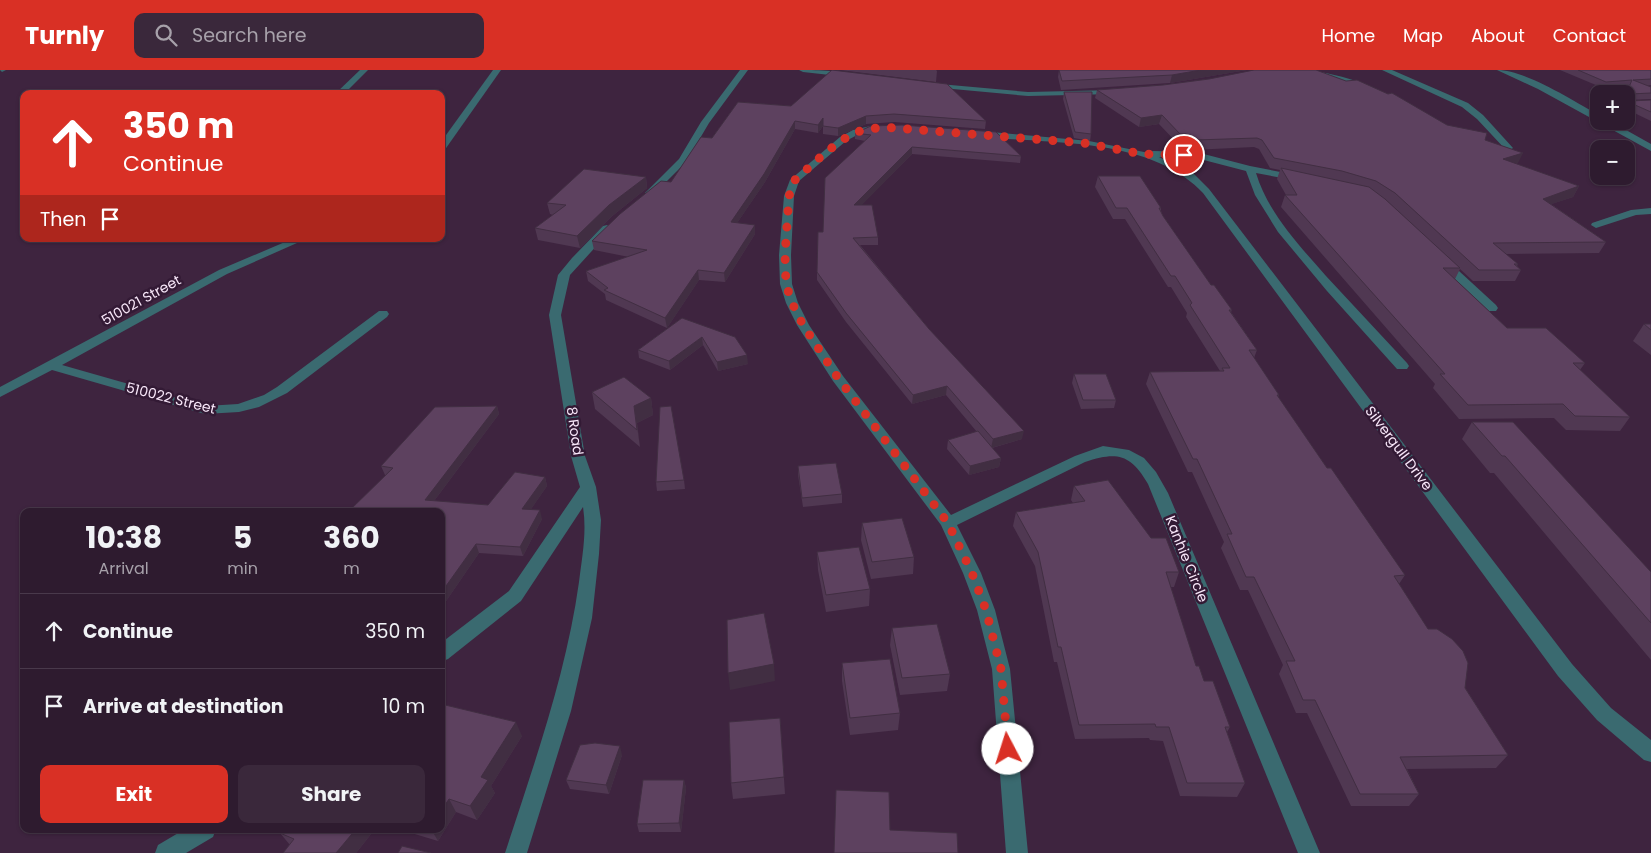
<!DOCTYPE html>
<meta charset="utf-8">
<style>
:root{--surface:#2e1b2f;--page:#3a283b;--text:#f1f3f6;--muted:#a7a1aa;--line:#49394b;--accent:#d93025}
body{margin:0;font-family:Poppins,sans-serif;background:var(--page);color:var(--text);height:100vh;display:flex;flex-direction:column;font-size:19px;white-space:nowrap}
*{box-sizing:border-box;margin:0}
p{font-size:16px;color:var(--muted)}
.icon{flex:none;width:28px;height:28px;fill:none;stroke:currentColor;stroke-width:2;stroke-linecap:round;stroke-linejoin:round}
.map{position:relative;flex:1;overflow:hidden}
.sheet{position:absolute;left:20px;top:438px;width:425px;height:325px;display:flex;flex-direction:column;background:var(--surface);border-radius:10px;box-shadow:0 1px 4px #0004,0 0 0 1px var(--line)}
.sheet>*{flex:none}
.guide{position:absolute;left:20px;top:20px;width:425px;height:152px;border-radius:10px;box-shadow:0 1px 4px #0004,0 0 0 1px var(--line);background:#d93025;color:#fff;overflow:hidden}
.controls{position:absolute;left:1590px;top:15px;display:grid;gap:10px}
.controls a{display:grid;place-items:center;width:45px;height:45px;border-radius:10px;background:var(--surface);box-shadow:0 1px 4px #0004,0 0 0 1px var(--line);font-size:25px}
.pin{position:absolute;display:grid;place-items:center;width:42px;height:42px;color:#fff;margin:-21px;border:2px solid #fff;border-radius:50%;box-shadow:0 1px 5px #0007}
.me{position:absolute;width:55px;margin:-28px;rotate:355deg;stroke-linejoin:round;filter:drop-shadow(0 0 4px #0008)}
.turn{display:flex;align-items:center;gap:18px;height:105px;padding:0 20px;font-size:22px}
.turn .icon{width:65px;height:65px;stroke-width:2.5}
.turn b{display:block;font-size:35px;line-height:42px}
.then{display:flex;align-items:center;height:48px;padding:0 20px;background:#0003;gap:10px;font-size:19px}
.eta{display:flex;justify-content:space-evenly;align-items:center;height:85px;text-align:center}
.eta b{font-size:30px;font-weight:700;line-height:35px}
.action{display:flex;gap:10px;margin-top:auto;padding:10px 20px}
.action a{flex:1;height:58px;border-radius:10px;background:var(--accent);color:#fff;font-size:20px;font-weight:700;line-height:58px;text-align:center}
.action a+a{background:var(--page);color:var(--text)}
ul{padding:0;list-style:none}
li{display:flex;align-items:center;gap:15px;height:75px;padding:0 20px;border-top:1px solid var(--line)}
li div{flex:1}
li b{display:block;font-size:19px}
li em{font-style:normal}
header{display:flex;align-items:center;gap:30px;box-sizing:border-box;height:70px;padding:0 25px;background:var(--accent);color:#fff}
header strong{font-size:24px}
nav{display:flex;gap:28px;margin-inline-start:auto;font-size:18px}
.search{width:350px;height:45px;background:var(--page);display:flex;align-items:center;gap:12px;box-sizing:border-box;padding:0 18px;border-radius:10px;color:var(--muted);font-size:19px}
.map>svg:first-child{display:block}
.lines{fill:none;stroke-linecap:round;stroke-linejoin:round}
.minor{fill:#3a6a70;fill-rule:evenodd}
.wall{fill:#503852}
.shaded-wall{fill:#412e42}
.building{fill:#5d415f;stroke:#412e42}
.route{stroke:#d93025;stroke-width:9;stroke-dasharray:0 16.2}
.labels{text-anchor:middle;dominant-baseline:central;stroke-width:5;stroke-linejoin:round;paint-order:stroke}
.street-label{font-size:14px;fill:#f8e7f9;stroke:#331a35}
</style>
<header>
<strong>Turnly</strong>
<div class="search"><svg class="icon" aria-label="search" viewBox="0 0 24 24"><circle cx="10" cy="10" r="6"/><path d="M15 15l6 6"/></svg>Search here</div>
<nav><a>Home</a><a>Map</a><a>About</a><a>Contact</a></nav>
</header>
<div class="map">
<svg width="1651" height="783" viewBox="0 0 1651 783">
<rect width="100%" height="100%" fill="#3e243f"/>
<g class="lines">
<g class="minor">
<path d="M0,0H6L2,2Z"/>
<path d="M360,0H368L344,24H335Z"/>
<path d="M493,0H501L444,81L441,82V72Z"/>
<path d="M740,0H748L709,53L686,92L651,127H645V123L679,89L701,52Z"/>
<path d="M799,0C813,0 841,0 852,5L848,7L803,2Z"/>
<path d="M1298,0C1317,0 1357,8 1372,19L1365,21Z"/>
<path d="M1382,0H1392L1468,33L1483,45L1513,78L1509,81L1506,80L1477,49L1462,37Z"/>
<path d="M1497,0C1526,0 1573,31 1599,45V51H1610L1651,74V81L1538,19Z"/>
<path d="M928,13L1028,22L1115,20L1119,22L1115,24L1028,26L931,17L927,15Z"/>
<path d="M875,55L878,56V60L859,64L846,71L799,111L794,126L791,185L792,214L798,233L809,255L843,306L951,445L1075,386L1103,376L1129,380L1144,388L1156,402L1168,423L1320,783H1298L1148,414C1130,383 1116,382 1085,392L957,455L981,503L995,540L1010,599L1028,783H1006L992,599L977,540L963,503L941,455L833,311L797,255L786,233L780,214L779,185L784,126L790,110L840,67L853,60Z"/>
<path d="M980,61L1089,71L1149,83L1153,81L1196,82L1250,96L1301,106V110L1298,111L1256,103C1268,143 1299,175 1326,206C1353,235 1380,264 1407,293L1409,296L1407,299H1397L1327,221L1278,162L1255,125L1246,101L1196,88L1159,87L1193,103L1209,119L1572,594L1611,638L1651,670V692L1644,690L1597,650L1558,606L1203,123C1160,77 1086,74 1027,70C1010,69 993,69 977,66L976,64Z"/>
<path d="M1651,138V144L1636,145L1596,158L1591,155L1592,153L1631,140Z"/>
<path d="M607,155L612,158L611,160L570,205L561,245L585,386L596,417L601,450L599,484L592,548L571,641L527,783H505C534,694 566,605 579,512C582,487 587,462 583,437L521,531L448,589L441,592V573L509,521L580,417L571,386L549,245L558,205L572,188L603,156Z"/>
<path d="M292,169H306L227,204L62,295L206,336L238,334L264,325L277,317L379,241H387L389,244L387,247L287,323L259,337L239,342L205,344L52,300L0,327V317L219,200Z"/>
<path d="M1443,189L1447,190L1496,235L1498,238L1496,241H1488L1439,194L1437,192Z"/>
<path d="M185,759H216L213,767L186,783H155L158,775Z"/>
</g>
</g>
<g class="wall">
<path d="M840,0H936L937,1L936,12Z"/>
<path d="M1059,0H1247L1170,13L1061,20L1058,7Z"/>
<path d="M1560,0H1651V15L1647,16L1651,17V29L1629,30L1630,31L1651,30V51L1626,39V24H1625L1628,17L1603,18Z"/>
<path d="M1209,9L1447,55L1485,70L1518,93L1515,94L1579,116L1573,127L1551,134L1606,172L1599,183L1505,184L1518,194L1517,196L1521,200L1515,211H1473L1460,199L1455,209L1507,258L1585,293L1580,300L1630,347L1620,361L1566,360L1554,348L1459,349L1433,318L1435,314L1281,137L1285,125H1286L1277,109L1280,100L1270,98L1259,79L1254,77L1192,80L1183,74H1178L1159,54L1139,57L1095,28L1097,20L1163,15Z"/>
<path d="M1064,22L1091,64L1090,71L1074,68L1063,29Z"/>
<path d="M738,32L986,51L985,59L894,52L866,54L838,66L823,64V56L818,63L795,59L765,112L737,153L755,164L725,212L699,210L667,258L606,230L605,224L588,211L586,201L629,187L594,180L592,171L671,112L712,68Z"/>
<path d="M855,63L1021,86L1020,93L912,84L861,135L878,167V175H860L929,259L1022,369L992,378L1001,388L999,397L969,405L947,379L948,370L977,362L946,325L912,334L846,252L817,210V202L823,162L865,71L855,69Z"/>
<path d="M1098,106L1161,138V141L1163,146L1211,215L1232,240L1231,242L1257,280L1254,288L1279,325L1278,327L1327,398L1405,505L1399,514L1508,685L1496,698L1407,699L1419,724L1409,736H1351L1307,643H1296L1279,604L1283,595L1248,520H1240L1221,478L1224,472L1192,402H1188L1146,314L1150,302L1220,301L1186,247L1187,243L1171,217H1168L1125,149H1113L1095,117Z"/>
<path d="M646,107L647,118L611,147L580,178L538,170L535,158L553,145L550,144L547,133Z"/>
<path d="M682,248L748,294L718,301L703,275L670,300L639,288L638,280Z"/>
<path d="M1644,254H1651V285L1633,271Z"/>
<path d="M1074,304L1116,330L1114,338L1081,339L1072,313Z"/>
<path d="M592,322L651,328L653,345L637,353L640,377L595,339Z"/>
<path d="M497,336L499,344L434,431L488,435L545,407L547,416L531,439L542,449L523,486L479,483L442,537L441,441L385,405L381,396Z"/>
<path d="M1472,352L1651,502V590L1494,403H1490L1462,369Z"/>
<path d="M798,396L842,424V433L803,437L798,405Z"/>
<path d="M684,410L685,419L657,421L656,412Z"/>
<path d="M1074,416L1151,468L1179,502L1174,517H1170L1196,596L1230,657L1227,662L1245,713L1237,727L1180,726L1163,671L1150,670L1149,668L1075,669L1057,592H1054L1035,496L1013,456L1016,442L1073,433L1071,430Z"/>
<path d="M862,453L914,487L913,504L871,509L861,470Z"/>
<path d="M817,482L870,519L869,536L826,542L818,500Z"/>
<path d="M892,558L950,604L947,621L900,625L890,575Z"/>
<path d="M842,593L900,643L898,660L850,665L842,611Z"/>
<path d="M441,634L522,666L491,716L495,723L477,750L456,742L438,771L398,759H441Z"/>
<path d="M780,648L785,724L733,729L731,713Z"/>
<path d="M622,685L609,724L570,719L566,710Z"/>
<path d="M684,710L686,718L681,762H639L637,754Z"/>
<path d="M284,759H375L356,783L290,775L280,763Z"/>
</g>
<g class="shaded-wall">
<path d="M1201,0H1247L1170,13L1172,5Z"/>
<path d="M1162,45L1159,54L1139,57L1141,48Z"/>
<path d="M866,46V54L838,66V58Z"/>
<path d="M823,48V56L818,63V55Z"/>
<path d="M795,51V59L765,112L731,162V152Z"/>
<path d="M912,77V84L854,143V135Z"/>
<path d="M1523,83L1518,93L1498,99L1503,89Z"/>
<path d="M646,107L647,118L611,147L580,178L577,166L609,135Z"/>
<path d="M1579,116L1573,127L1537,139L1543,129Z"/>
<path d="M755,155V164L725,212L724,203Z"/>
<path d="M698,200L699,210L667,258L665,248Z"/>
<path d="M702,267L703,275L670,300L669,291Z"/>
<path d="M747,285L748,294L718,301L717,292Z"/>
<path d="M947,316L946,325L912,334L913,325Z"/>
<path d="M651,328L653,345L637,353L640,377L634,336Z"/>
<path d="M497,336L499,344L428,439L425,430Z"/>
<path d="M1024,361L1022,369L991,378L993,369Z"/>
<path d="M1001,388L999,397L969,405L970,396Z"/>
<path d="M545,407L547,416L525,448L522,439Z"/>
<path d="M540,440L542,449L523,486L520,477Z"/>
<path d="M476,474L479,483L442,537L441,523Z"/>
<path d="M774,594L775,611L730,620L728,603Z"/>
<path d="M516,652L522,666L491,716L495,723L477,750L470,736L481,707Z"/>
<path d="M620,676L622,685L609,724L606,715Z"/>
<path d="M684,710L686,718L681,762L679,753Z"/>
<path d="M449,729L456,742L438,771L431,759H441V741Z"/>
<path d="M356,759H375L356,783H336Z"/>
</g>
<g class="building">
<path d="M832,0L947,14L986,51L894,44L866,46L838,58L823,56V48L818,55L795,51L764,104L731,152L755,155L724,203L698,200L665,248L604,220L608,218L586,201L647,180L592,171L620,144L661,111L671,112L701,67L712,68L738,32L791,36Z"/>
<path d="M1059,0H1201L1172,5L1062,11Z"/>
<path d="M1254,0H1316L1346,11L1357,10L1388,24L1392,23L1447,55L1487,63L1485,70L1523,83L1503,89L1579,116L1543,129L1606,172L1493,173L1518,194H1514L1521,200H1479L1395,123L1376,111L1342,101L1274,88L1262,70L1257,68L1195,70L1186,64H1180L1162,45L1141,48L1097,20L1163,15L1209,9Z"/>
<path d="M1578,0H1651V9L1633,10L1651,17V23L1630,24L1628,26L1630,31L1651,30V42L1626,31V24L1632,10L1606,12Z"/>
<path d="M1064,22H1092L1091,64L1075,62Z"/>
<path d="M902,55L996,62L1021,86L912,77L854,135H872L878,167L853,168L929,259L1024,361L993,369L947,316L913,325L846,243L817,202L818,162H823L825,108L871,65L855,63L871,56Z"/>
<path d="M1281,98L1369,117L1385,129L1460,198H1443L1507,258H1546L1585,293H1573L1630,347L1575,346L1563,334L1468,335L1440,304H1445L1285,125H1297Z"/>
<path d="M584,99L646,107L609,135L577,166L535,158L566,135L547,133Z"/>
<path d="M1098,106H1140L1161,138H1159L1163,146L1211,215H1214L1232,240H1229L1257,280H1249L1279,325H1277L1327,398H1331L1405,505L1394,506L1428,559H1437L1452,569L1463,581L1468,593L1465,618L1508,685L1400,687L1419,724H1360L1315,630H1303L1286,591H1295L1254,507H1246L1227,464H1232L1197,389H1193L1150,302L1224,301L1222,298H1230L1190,235L1192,233L1175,206H1171L1127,138H1116Z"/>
<path d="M682,248L735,267L747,285L717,292L702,267L669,291L638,280Z"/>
<path d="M1644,254H1651V260Z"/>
<path d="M1074,304H1106L1116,330H1083Z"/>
<path d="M624,307L651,328L634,336L637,360L592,322Z"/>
<path d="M497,336L425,430L488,435L515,402L545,407L522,439L540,440L520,477L476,474L441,523V441H349L393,398L381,396L435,337Z"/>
<path d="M671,336L684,410L656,412L660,337Z"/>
<path d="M1472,352H1513L1651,502V553L1505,386H1502Z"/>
<path d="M978,361L1001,388L970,396L948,370Z"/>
<path d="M836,393L842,424L802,428L798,396Z"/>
<path d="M1108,410L1151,468H1166L1179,502H1166L1196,596H1199L1204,611H1213L1230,657H1225L1245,713H1187L1169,657H1156L1155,654L1079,655L1061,577H1058L1038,482L1016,442L1085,431L1074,416Z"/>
<path d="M902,448L914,487L872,492L862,453Z"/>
<path d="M859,477L870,519L826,525L817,482Z"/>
<path d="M764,543L774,594L728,603L727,550Z"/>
<path d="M937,554L950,604L902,608L892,558Z"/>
<path d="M890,589L900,643L850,648L842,593Z"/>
<path d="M441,634L516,652L481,707L488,710L470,736L449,729L441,741Z"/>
<path d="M780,648L784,707L731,713L729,652Z"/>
<path d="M595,673L620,676L606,715L566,710L580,675Z"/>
<path d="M643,710H684L679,753L637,754Z"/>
<path d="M836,720L889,722L890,760L957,763L958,783H834Z"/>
<path d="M284,759H356L336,783H283L294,769L280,763Z"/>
<path d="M402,776L431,783H398Z"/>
</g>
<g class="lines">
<path class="route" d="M1008,679L1001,599L986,540L972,503L948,453L838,308L803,255L792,233L786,214L785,185L789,126L795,110L826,82L844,69L856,62L882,57L1084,73L1142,84L1184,85"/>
</g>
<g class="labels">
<g class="street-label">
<text transform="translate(141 230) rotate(-29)">510021 Street</text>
<text transform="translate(171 328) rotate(14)">510022 Street</text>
<text transform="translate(575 361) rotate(82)">8 Road</text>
<text transform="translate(1399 378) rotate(53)">Silvergull Drive</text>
<text transform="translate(1187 489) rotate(68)">Kanhie Circle</text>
</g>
</g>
</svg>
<div class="controls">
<a>+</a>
<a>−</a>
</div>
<div class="pin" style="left:1184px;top:85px;background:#d93025"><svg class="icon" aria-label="arrive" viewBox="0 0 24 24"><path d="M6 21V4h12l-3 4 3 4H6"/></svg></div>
<svg class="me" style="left:1008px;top:679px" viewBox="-20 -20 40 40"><circle r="19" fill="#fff"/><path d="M0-13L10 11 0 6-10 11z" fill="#d93025"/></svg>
<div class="guide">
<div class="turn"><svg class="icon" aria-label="ahead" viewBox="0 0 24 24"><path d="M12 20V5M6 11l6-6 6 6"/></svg><div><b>350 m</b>Continue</div></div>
<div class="then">Then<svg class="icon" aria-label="arrive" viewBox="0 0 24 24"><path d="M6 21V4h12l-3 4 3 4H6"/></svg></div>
</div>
<section class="sheet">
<div class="eta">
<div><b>10:38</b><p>Arrival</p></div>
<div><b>5</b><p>min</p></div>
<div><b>360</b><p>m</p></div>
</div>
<ul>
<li><svg class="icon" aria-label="ahead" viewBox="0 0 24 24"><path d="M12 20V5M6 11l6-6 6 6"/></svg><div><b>Continue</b></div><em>350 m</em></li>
<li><svg class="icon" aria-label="arrive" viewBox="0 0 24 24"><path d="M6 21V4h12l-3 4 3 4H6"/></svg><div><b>Arrive at destination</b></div><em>10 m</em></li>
</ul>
<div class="action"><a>Exit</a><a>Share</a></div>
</section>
</div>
